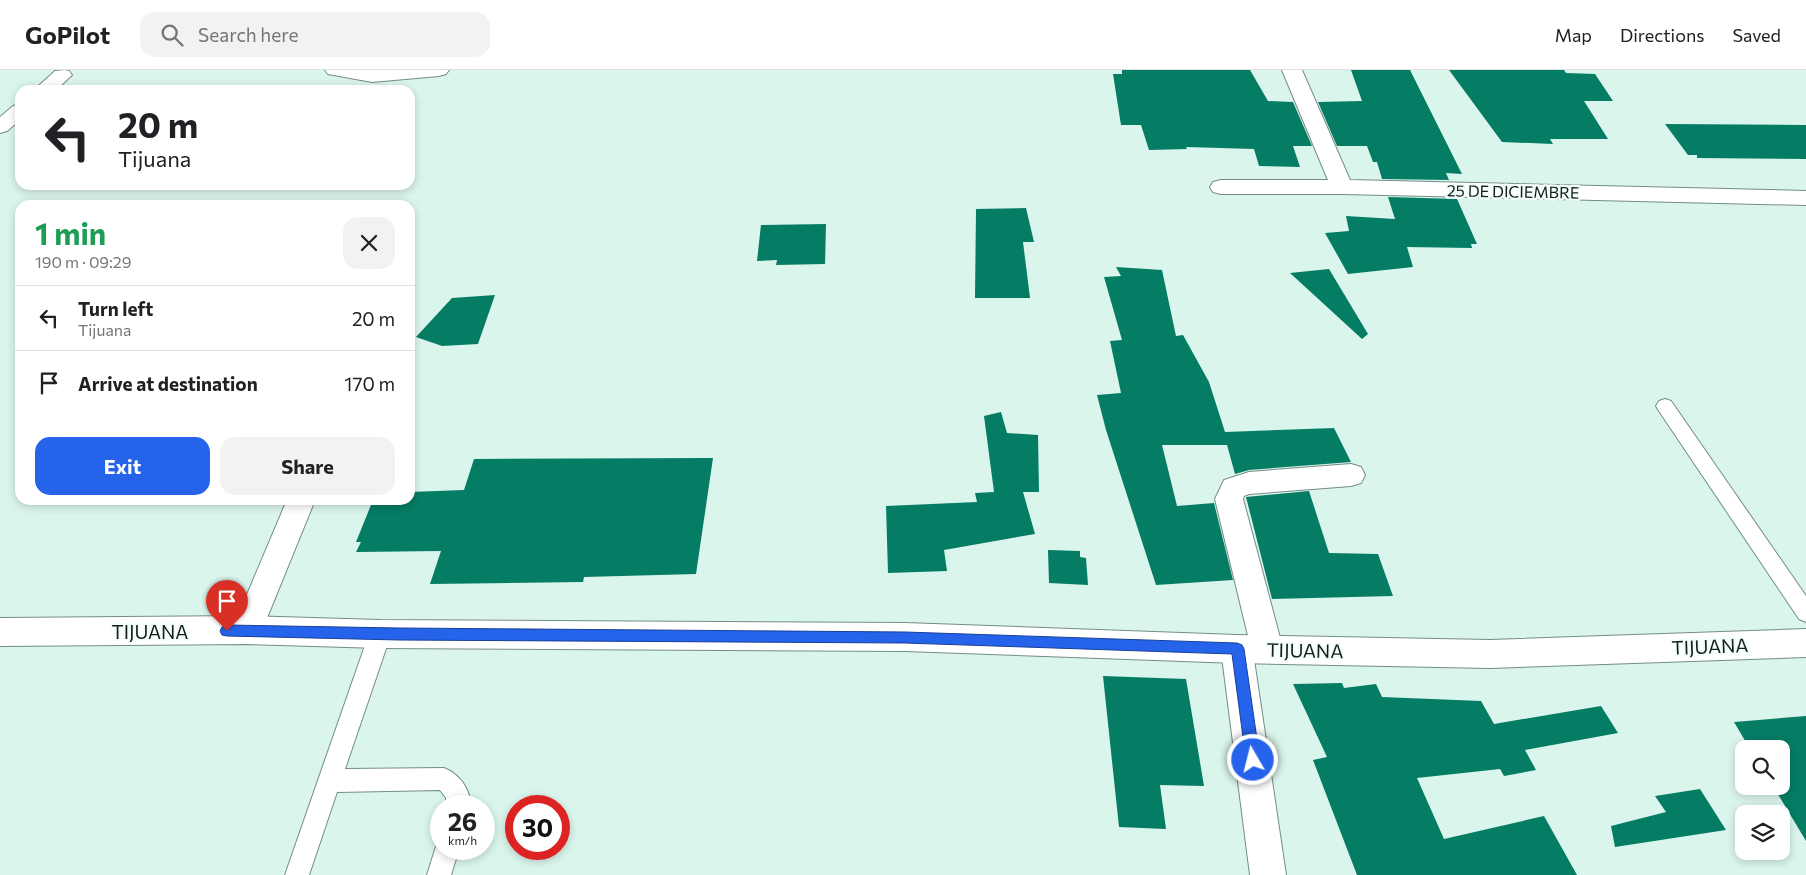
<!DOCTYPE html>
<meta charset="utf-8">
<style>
:root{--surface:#fff;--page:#f2f2f2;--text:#202124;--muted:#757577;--line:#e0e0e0;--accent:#2563eb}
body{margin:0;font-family:Commissioner,sans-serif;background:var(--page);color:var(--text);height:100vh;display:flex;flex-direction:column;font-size:19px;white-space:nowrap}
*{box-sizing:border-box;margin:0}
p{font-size:16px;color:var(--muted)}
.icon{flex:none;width:28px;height:28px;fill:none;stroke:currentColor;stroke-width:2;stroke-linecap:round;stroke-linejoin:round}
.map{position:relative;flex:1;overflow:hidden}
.sheet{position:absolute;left:15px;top:130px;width:400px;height:305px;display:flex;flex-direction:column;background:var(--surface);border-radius:15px;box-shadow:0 2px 8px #0003}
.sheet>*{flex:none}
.banner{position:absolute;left:15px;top:15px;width:400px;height:105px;border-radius:15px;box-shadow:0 2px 8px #0003;background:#fff;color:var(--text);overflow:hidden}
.buttons{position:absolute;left:1735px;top:670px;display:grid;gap:10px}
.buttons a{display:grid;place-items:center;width:55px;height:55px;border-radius:10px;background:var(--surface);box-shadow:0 2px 8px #0003;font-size:25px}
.speed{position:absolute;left:430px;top:725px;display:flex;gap:10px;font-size:25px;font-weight:700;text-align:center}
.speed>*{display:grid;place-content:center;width:65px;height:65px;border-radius:50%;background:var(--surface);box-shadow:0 2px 8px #0003;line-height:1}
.speed small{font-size:12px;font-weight:400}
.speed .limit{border:8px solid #d22;background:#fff;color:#111}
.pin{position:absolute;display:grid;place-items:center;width:42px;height:42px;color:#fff;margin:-51px -21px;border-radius:50% 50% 50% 0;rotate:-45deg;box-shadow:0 0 5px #0007}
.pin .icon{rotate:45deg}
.me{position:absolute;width:55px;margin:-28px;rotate:352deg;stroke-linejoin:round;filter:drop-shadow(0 0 4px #0008)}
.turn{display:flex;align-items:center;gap:18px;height:105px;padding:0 20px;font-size:22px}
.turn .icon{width:65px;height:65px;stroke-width:2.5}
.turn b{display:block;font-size:35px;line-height:42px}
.round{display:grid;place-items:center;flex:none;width:52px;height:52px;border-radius:15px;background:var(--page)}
.head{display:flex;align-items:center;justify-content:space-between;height:85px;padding:0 20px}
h1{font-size:30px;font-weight:700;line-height:38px;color:#1e9e55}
.button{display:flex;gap:10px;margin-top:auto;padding:10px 20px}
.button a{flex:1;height:58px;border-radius:15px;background:var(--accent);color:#fff;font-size:20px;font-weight:700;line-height:58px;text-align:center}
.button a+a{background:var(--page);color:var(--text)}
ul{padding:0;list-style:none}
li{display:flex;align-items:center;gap:15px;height:65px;padding:0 20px;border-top:1px solid var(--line)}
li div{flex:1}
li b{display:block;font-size:19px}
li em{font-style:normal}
header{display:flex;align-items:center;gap:30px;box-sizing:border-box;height:70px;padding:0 25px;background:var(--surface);border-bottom:1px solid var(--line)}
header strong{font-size:24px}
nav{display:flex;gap:28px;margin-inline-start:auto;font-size:18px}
.search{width:350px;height:45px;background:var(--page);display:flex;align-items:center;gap:12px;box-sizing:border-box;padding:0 18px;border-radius:15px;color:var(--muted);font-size:19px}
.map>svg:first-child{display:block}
.building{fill:#057c64}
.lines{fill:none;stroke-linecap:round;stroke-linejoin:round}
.service-casing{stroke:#748d84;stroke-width:2}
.minor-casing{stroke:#748d84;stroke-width:2}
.tertiary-casing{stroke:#748d84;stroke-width:2}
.secondary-casing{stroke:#748d84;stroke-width:2}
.service{fill:#fff;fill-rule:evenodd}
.minor{fill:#fff;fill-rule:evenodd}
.tertiary{fill:#fff;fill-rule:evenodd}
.secondary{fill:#fff;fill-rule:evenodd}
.route{fill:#2563eb;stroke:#184099}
.labels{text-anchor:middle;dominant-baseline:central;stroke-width:4.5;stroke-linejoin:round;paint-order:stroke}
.far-street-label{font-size:16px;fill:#141e1b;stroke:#f3fefa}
.street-label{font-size:19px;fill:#141e1b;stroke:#f3fefa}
</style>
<header>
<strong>GoPilot</strong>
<div class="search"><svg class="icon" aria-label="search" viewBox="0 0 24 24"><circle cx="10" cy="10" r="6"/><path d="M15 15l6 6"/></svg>Search here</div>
<nav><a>Map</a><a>Directions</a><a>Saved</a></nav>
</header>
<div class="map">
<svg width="1806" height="805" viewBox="0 0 1806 805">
<rect width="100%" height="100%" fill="#daf5ec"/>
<g class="building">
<path d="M1122,0H1250L1268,31L1293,32L1312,76H1293L1300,97L1259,96L1254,79L1186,77L1187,79L1149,80L1141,55H1121L1113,4H1122Z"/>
<path d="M1351,0H1410L1462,104L1446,103L1449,110L1382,109L1377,92H1373L1367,76H1337L1318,32L1362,31Z"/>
<path d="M1449,0H1564L1566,3L1595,4L1613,31H1584L1608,69H1550L1553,74L1502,72Z"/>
<path d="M1665,54L1806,55V89L1697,88V85H1688Z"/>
<path d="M1388,127L1457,129L1477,174H1471L1472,178L1407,177L1413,197L1348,204L1325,163L1349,161L1346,146L1395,149Z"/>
<path d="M1026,138L1034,172H1023L1030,228H975L976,139Z"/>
<path d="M826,154L825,194L776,195L777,190L757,191L761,155Z"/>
<path d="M1116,197L1162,200L1176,266L1183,265L1209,312L1225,362L1334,358L1351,392L1249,400L1235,404L1227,375H1162L1177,436L1214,433L1233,510L1156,515L1106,360L1097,325L1121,323L1110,271L1122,270L1104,207L1121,206Z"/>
<path d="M1329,199L1368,264L1362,269L1290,203Z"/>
<path d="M495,225L478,274L442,276L416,267L452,228Z"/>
<path d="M1001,342L1007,363L1038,365L1039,422H1023L1035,464L944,480L947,501L888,503L886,436L977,432L975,423L994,422L984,346Z"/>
<path d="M713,388L696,504L584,507L583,512L430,514L441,481L356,482L361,472H356L373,430H410V422L464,420L474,389Z"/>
<path d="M1309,421L1329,483L1378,484L1393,526L1272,529L1246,427Z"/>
<path d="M1048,480L1080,481V487L1086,488L1088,515L1049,513Z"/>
<path d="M1103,606L1186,609L1204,716L1160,715L1166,759L1119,757Z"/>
<path d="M1342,613L1344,618L1376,614L1382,627L1481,631L1494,654L1601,636L1618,663L1525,680L1536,700L1504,706L1500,699L1417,708L1444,769L1544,746L1577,805H1357L1313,690L1327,687L1293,614Z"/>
<path d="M1806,646V771L1773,716H1781V679H1750L1734,652Z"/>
<path d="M1700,719L1726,760L1615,777L1611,756L1666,742L1655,726Z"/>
</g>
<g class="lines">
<defs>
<g id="service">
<path d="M1665,329L1671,331L1806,526V552L1799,549L1659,341L1656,336L1659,331Z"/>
<path d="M380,555L387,557L391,564L345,699L444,698C459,704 471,719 470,736H446V728L440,720L337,722L309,805H285L369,564L373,557Z"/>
<path d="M441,769V779H459L451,805H427L438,770Z"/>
</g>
<g id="minor">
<path d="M65,0L69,1L72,5L56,20H34L55,1Z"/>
<path d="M1282,0H1302L1350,110L1806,121V135L1342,124H1221L1213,122L1210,117L1213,112L1221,110H1328Z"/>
<path d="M20,34V50L7,61L0,63V47L13,36Z"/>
<path d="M1351,394L1361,397L1365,405L1361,413L1351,416L1249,424L1244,426L1243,429L1283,579L1278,589L1267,593L1256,589L1253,583L1286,805H1250L1221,579L1226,569L1237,565L1248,569L1250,574L1215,429L1224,410L1249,402Z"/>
<path d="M287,430H315L258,570L247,574L236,570L232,560Z"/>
</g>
<path id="tertiary" d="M325,0H449L446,4L439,6L372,12L328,4Z"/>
<path id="secondary" d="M247,546L380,550L905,553L1237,565L1490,570L1806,559V587L1490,598L1237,593L905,581L380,578L247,574L0,576V548Z"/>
</defs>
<use href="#service" class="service-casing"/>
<use href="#minor" class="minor-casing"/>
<use href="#tertiary" class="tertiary-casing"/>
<use href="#secondary" class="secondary-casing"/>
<use href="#service" class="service"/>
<use href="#minor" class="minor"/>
<use href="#tertiary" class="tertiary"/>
<use href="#secondary" class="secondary"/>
</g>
<path class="route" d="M227,555L399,558L905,562L1237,573L1242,575L1244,579L1260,690L1258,694L1253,696L1248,694L1246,690L1232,584L905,573L399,570L227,566L222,565L220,561L222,557Z"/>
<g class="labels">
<g class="far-street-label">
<text transform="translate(1513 121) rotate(1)">25 DE DICIEMBRE</text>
</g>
<g class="street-label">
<text x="150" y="561">TIJUANA</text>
<text transform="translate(1710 576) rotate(-2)">TIJUANA</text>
<text transform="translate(1305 580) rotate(1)">TIJUANA</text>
</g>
</g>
</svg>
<div class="buttons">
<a><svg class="icon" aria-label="search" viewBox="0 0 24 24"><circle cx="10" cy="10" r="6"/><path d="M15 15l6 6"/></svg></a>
<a><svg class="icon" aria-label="layers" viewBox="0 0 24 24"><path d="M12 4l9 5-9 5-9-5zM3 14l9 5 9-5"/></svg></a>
</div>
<div class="speed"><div>26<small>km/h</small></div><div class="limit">30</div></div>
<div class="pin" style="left:227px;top:561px;background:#d93025"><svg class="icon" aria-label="arrive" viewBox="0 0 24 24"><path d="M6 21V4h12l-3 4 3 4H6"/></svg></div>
<svg class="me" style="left:1253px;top:690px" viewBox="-20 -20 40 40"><circle r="17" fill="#2563eb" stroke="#fff" stroke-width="3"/><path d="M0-11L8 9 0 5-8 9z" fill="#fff"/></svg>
<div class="banner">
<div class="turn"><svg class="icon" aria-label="left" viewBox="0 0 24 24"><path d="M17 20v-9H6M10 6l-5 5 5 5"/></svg><div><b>20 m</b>Tijuana</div></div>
</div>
<section class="sheet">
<div class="head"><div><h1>1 min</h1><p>190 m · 09:29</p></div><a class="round"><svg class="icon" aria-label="close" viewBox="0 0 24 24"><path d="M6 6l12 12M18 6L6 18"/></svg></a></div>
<ul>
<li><svg class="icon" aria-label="left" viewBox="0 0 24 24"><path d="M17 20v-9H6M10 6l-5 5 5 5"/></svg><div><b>Turn left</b><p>Tijuana</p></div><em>20 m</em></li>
<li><svg class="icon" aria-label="arrive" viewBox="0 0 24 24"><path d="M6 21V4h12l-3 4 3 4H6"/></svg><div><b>Arrive at destination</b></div><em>170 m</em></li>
</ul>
<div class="button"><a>Exit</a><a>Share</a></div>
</section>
</div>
